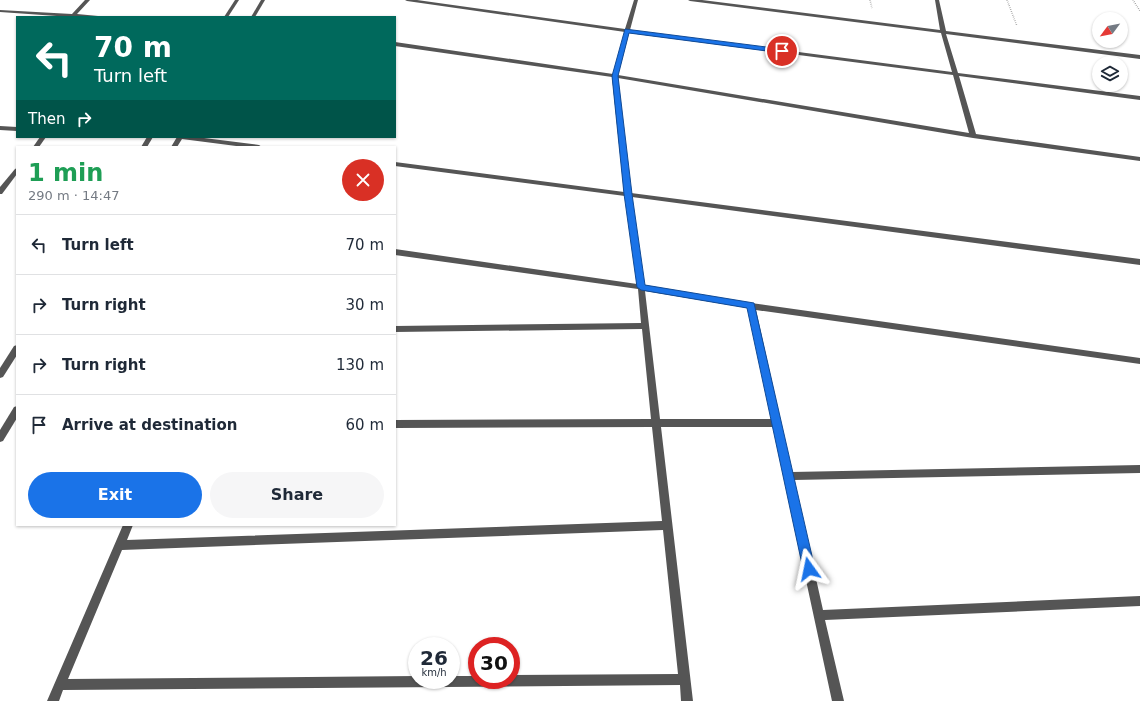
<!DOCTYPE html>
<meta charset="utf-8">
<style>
:root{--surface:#fff;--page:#f6f6f7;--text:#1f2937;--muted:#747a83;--line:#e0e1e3;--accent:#1a73e8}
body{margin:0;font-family:"DejaVu Sans",sans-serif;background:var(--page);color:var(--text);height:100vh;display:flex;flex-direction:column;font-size:15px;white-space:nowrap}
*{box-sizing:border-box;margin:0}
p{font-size:13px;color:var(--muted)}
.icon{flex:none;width:22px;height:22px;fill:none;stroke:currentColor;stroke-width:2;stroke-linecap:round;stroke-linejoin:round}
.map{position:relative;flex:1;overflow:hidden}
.side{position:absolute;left:16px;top:146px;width:380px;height:380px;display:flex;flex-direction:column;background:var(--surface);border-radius:0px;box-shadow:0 1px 3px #0004}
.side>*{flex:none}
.top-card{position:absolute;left:16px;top:16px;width:380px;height:122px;border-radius:0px;box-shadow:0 1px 3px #0004;background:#00695c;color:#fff;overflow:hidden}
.needle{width:26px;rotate:238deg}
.controls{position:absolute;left:1092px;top:12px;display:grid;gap:8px}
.controls a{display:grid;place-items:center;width:36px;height:36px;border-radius:50%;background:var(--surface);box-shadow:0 1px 3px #0004;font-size:20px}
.speed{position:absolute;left:408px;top:637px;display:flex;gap:8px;font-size:20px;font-weight:700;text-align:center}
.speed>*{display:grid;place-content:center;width:52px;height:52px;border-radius:50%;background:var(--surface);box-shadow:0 1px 3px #0004;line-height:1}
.speed small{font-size:10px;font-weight:400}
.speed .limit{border:6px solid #d22;background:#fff;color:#111}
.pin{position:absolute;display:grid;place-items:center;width:34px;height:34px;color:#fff;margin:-17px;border:2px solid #fff;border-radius:50%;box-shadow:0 1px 4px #0007}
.me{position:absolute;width:44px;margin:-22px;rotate:348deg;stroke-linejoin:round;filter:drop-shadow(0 0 3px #0008)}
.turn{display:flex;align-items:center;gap:14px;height:84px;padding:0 12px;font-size:18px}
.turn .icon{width:52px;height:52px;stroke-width:2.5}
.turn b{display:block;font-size:28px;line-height:34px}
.then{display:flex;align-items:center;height:38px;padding:0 12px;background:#0003;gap:8px;font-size:15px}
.round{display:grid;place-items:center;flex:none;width:42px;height:42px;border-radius:21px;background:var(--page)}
.summary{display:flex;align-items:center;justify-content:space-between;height:68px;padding:0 12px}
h1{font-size:24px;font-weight:700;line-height:30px;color:#1e9e55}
.cta{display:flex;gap:8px;margin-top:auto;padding:8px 12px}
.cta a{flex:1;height:46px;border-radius:24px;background:var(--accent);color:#fff;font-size:16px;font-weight:700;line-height:46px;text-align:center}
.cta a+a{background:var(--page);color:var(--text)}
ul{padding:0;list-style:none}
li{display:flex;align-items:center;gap:12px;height:60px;padding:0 12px;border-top:1px solid var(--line)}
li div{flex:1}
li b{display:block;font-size:15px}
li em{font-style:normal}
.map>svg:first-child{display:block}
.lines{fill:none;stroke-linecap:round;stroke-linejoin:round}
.path{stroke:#777;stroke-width:1.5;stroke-dasharray:0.5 1.5;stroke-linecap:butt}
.minor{fill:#555;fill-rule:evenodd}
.route{fill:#1a73e8;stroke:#114b97}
</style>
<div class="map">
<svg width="1140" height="701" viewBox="0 0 1140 701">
<rect width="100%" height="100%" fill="#fff"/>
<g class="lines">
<g class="path">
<path d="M870,0L872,8"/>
<path d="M1007,0L1017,26"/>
<path d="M1133,0L1140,11"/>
</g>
<g class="minor">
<path d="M85,0H90L77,14L98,16L100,17H71L0,12V10L72,14Z"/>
<path d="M235,0H239L228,17H224Z"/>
<path d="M261,0H265L255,17H251Z"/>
<path d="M405,0H417L625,29L634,0H638L630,30L952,72L941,33L690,1L688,0H702L940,30L935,0H939L946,31L1140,55V59L946,34L958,73L1140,96V100L959,76L976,134L1140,157V161L973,138L618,78L631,193L1140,259V265L632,197L644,285L751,303L1140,358V364L756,310L792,472L1140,465V473L794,480L823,610L1140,596V606L825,620L844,701H832L773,427H661L693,701H681L680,685L63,690L59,701H47L123,525H133L127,540L662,521L652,427L395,428V420L651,419L642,329L395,332V326L641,323L638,289L395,255V249L637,284L625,196L395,166V162L624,192L612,77L395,46V42L613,74L625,32L407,1ZM629,33L953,75L969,133L618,75ZM645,291L748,308L772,419H660ZM663,530L678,674L511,675V680H477V676H451V680H417V676L68,679L122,550Z"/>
<path d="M0,126L17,127V131L0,130Z"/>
<path d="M40,137H46L39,147H33Z"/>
<path d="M147,137H153L147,147H141Z"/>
<path d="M177,137H196L259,145L262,147H244L182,139L177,147H171Z"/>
<path d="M17,168V174L2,194H0V187L15,169Z"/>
<path d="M17,345V355L3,377L0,378V368L14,346Z"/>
<path d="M17,406V418L3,441L0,442V430L14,407Z"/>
</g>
</g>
<path class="route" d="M625,29L782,49L785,51L782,53L629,33L618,76L632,194L645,285L754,303L815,569L813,573L809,575L805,573L803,569L747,308L641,290L637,287L624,194L612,76Z"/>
</svg>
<div class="controls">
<a><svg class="needle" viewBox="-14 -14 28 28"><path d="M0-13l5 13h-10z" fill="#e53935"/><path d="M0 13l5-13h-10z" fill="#747a83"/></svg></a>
<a><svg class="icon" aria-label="layers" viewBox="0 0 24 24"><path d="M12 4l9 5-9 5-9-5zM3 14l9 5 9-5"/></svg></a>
</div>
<div class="speed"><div>26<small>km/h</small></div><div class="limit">30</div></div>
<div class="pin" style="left:782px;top:51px;background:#d93025"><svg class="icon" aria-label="arrive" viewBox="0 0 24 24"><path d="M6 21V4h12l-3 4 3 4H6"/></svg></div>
<svg class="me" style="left:809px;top:569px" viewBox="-20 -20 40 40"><path d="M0-17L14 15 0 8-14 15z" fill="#1a73e8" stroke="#fff" stroke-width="4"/></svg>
<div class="top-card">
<div class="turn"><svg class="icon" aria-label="left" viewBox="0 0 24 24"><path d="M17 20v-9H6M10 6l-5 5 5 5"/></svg><div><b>70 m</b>Turn left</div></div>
<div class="then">Then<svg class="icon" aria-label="right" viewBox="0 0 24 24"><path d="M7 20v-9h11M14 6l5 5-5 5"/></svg></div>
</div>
<section class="side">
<div class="summary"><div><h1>1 min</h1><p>290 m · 14:47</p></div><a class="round" style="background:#d93025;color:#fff"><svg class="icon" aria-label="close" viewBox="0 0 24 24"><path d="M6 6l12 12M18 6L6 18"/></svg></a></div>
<ul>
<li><svg class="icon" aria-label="left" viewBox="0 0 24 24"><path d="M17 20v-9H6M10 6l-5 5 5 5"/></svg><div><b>Turn left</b></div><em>70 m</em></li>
<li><svg class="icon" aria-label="right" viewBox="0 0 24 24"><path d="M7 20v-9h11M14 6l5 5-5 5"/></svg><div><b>Turn right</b></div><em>30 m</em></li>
<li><svg class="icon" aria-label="right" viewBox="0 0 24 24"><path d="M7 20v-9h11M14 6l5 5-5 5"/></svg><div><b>Turn right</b></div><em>130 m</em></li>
<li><svg class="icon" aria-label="arrive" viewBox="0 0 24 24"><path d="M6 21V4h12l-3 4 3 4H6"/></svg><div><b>Arrive at destination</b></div><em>60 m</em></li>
</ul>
<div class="cta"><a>Exit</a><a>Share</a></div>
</section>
</div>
